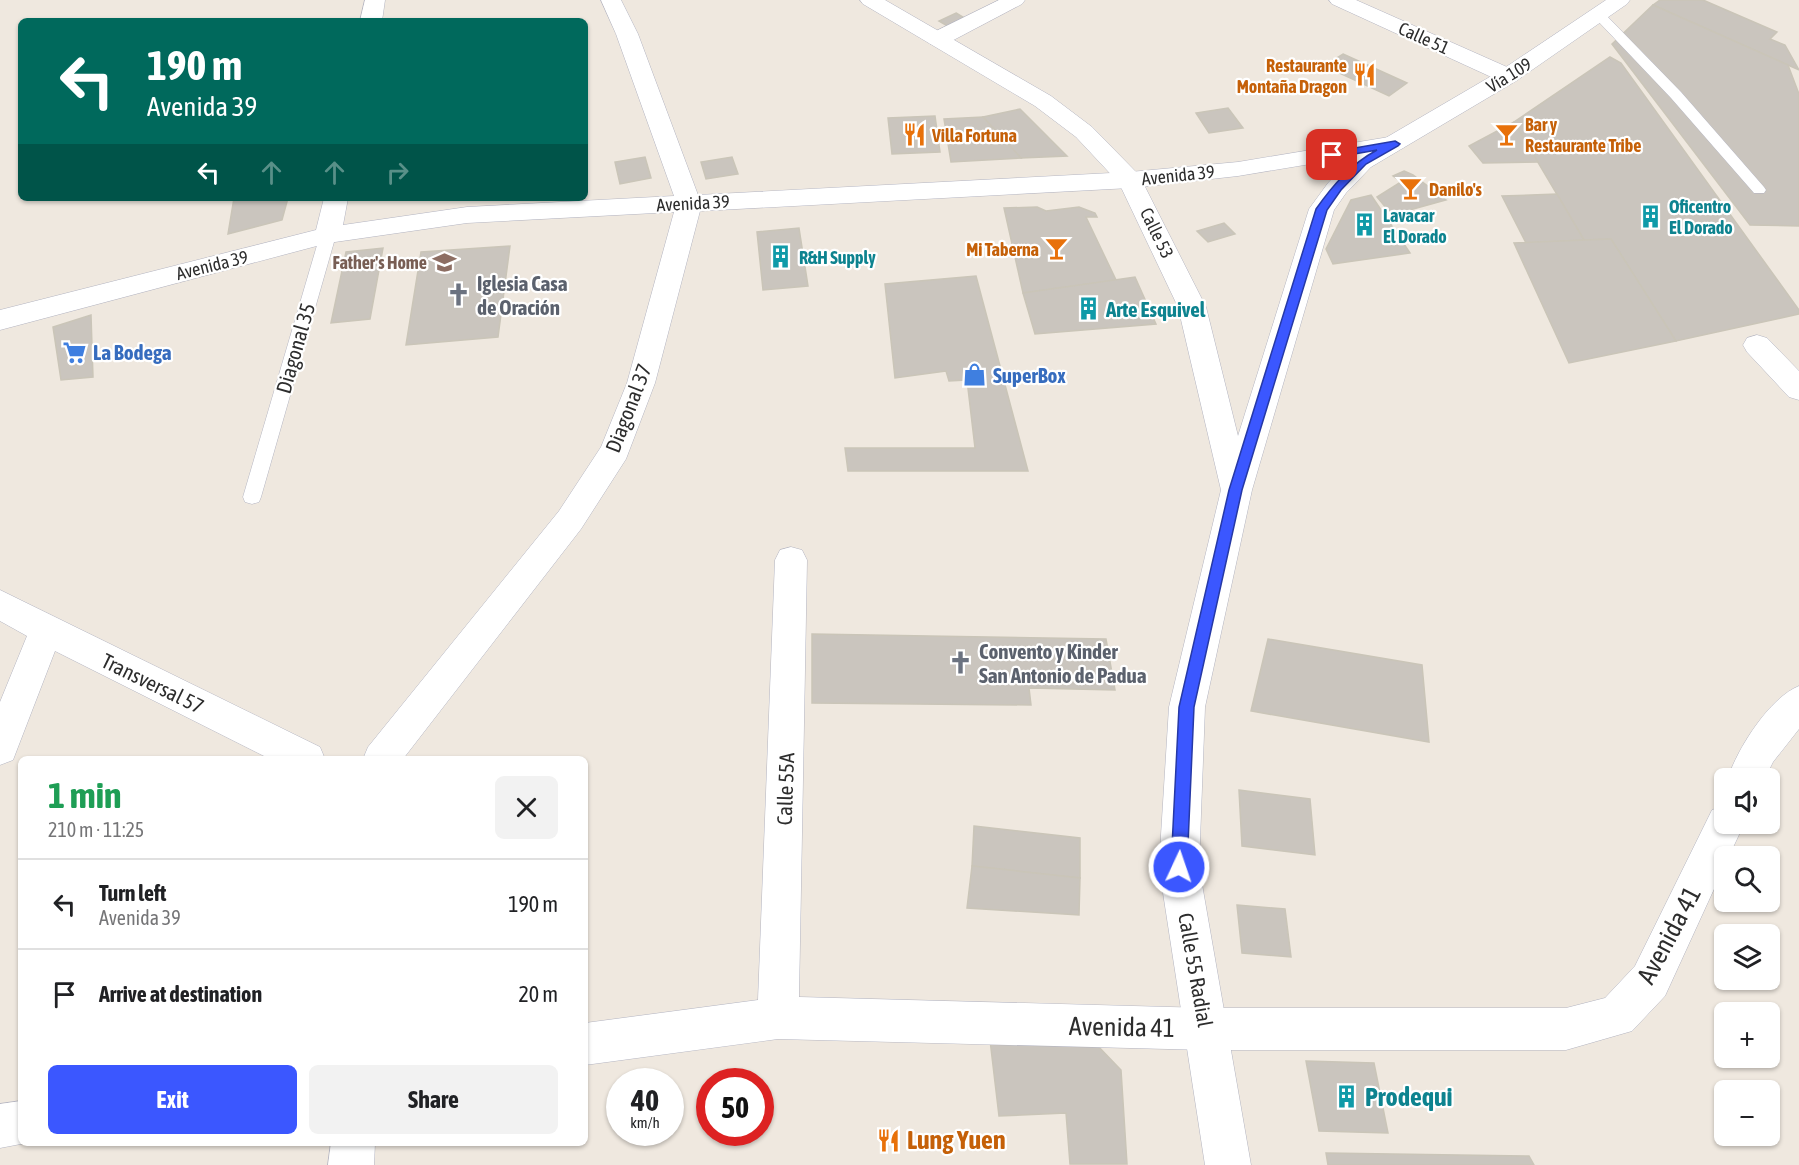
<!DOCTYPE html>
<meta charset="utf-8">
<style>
:root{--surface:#fff;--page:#f2f2f2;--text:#202124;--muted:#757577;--line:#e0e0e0;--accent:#3b57ff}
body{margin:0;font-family:"Asap Condensed",sans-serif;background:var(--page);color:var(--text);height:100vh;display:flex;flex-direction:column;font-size:22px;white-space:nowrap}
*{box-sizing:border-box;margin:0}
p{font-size:20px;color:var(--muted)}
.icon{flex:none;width:33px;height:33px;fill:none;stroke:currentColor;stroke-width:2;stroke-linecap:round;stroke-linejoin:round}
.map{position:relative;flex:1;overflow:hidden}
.sheet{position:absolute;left:18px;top:756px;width:570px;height:390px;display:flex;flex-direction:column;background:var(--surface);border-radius:9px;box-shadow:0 2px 4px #0004}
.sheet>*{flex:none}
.banner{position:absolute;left:18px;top:18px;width:570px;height:183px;border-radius:9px;box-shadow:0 2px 4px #0004;background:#00695c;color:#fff;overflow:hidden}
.fabs{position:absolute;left:1714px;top:768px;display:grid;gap:12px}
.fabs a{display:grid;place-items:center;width:66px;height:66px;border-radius:9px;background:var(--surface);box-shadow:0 2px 4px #0004;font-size:30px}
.speed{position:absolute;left:606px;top:1068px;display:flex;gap:12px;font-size:30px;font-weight:700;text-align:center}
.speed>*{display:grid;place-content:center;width:78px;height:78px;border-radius:50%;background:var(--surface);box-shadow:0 2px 4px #0004;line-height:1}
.speed small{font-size:15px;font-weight:400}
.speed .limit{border:9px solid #d22;background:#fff;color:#111}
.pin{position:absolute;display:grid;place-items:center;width:51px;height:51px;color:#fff;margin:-26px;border-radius:12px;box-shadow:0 3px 9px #0006}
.me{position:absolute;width:66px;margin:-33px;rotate:3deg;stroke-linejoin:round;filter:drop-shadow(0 0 4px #0008)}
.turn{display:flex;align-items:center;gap:21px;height:126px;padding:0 30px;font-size:27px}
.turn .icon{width:78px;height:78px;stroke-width:2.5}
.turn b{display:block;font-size:42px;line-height:51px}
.lanes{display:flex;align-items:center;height:57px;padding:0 30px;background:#0003;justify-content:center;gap:30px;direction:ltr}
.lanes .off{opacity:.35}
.round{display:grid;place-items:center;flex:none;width:63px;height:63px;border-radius:9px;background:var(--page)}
.overview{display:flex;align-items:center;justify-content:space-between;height:102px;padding:0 30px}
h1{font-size:36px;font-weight:700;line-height:45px;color:#1e9e55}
.primary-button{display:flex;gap:12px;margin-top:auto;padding:12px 30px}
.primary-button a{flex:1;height:69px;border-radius:9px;background:var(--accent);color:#fff;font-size:24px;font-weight:700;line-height:69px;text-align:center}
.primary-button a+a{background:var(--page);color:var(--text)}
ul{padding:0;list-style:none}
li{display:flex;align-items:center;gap:18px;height:90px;padding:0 30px;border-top:2px solid var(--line)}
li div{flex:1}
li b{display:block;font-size:22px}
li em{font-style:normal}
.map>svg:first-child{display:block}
.building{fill:#cac5be;stroke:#cac5b8;stroke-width:1.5}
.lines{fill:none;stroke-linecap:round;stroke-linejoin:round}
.service-casing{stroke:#b3b4c1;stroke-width:1}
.minor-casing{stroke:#b3b4c1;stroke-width:1}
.secondary-casing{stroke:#b3b4c1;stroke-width:1}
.service{fill:#fff;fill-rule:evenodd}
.minor{fill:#fff;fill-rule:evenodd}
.secondary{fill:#fff;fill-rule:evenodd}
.route{fill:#3b57ff;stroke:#2639a6;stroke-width:1.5}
.labels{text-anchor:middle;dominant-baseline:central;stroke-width:4.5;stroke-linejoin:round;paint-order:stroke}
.far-street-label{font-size:18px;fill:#2d2d2d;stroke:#fff}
.far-food-label{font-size:18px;font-weight:bold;fill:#c56008;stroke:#fff;text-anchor:start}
.far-culture-label{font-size:18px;font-weight:bold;fill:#0d838f;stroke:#fff;text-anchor:start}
.far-education-label{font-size:18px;font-weight:bold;fill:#785e54;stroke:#fff;text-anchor:end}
.worship-label{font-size:21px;font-weight:bold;fill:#5b616d;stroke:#fff;text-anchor:start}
.culture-label{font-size:21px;font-weight:bold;fill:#0d838f;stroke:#fff;text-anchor:start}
.street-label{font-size:21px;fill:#2d2d2d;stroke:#fff}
.shop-label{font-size:21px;font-weight:bold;fill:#366cbe;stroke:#fff;text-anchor:start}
.near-street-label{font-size:26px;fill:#2d2d2d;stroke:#fff}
.near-culture-label{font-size:26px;font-weight:bold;fill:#0d838f;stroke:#fff;text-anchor:start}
.near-food-label{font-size:26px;font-weight:bold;fill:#c56008;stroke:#fff;text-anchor:start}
</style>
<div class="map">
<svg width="1799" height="1165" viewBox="0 0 1799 1165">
<rect width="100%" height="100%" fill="#efe8df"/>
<g class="building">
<path d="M1660,0H1703L1777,32L1770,39L1785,45L1799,70L1653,5Z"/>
<path d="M1653,5L1788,65L1799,94V226L1750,225L1612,44Z"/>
<path d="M956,13L966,19L949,27L939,21Z"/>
<path d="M1343,54L1407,83L1389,96L1324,66Z"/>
<path d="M1610,57L1621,63L1799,310V314L1676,341L1611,239L1584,240L1514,122Z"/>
<path d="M1228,108L1243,128L1209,133L1196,113Z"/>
<path d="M1020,109L1067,156L1021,158L983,117Z"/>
<path d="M935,116L940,152L892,154L888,118Z"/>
<path d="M983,117L1021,158L951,162L944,119Z"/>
<path d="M1514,122L1538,162L1483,163L1469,146Z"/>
<path d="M645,157L651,178L620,184L615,162Z"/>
<path d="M732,157L738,174L706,179L701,162Z"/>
<path d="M1404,171L1413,175L1446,200L1392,215L1377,197L1401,182L1393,176Z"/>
<path d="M1557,194L1584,240L1526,243L1502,196Z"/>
<path d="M1371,195L1410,253L1333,264L1326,249L1351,200Z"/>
<path d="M234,198H288L282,220L228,234Z"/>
<path d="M1037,207L1046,211L1079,207L1095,213L1097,217H1086L1116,280L1023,293L1004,208Z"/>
<path d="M1224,223L1235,234L1208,242L1197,231Z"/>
<path d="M799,228L808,286L763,290L757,232Z"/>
<path d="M1611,239L1676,341L1569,363L1514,243Z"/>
<path d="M510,246L498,337L406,345L421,252Z"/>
<path d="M383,248L370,319L331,323L346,252Z"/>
<path d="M976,276L1028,471H848L845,448H975L967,380L949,381L946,371L895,378L885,284Z"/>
<path d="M1135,277L1156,324L1035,334L1023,293Z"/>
<path d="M91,315L93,377L61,380L53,327Z"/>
<path d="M812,634L1106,639L1115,690L1029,688L1031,705L812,703Z"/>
<path d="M1268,639L1422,665L1429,742L1251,711Z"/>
<path d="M1239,790L1310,799L1315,855L1242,846Z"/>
<path d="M974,826L1080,838V878L972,866Z"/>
<path d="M972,866L1080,878L1079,915L967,908Z"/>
<path d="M1237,905L1285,909L1291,957L1242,953Z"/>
<path d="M990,1040L1095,1043L1121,1070L1127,1164H1070L1066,1113L999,1116Z"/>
<path d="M1306,1061L1374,1063L1388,1133L1319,1131Z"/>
<path d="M1326,1153L1529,1156L1534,1165H1328Z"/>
</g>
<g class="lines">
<defs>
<g id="service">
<path d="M1599,11L1603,12L1681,92L1764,187L1766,190L1764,193H1754L1671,98L1595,18L1593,15L1595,12Z"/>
<path d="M328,230L336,235L261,497L259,502L252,504L245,502L243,497L320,235Z"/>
</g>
<g id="minor">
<path d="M365,0H385L382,21H360Z"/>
<path d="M601,0H621L638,34L698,195L1130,172L1238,162L1395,136L1403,138L1407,143L1403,148L1395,150L1238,176L1130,188L700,211L655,383L626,459L581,529L403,759H363L368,747L559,511L601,447L627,383L674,212L467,223L328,243L0,330V310L316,230L324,198H348L343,225L467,207L674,196L616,34Z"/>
<path d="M999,0H1025L1022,4L946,44L938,45L930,44L927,39L930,34Z"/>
<path d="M1329,0H1356L1516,71L1519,76L1516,81L1508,83L1500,81L1332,4Z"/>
<path d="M1757,335L1767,338L1799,371V400L1789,397L1747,352L1743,345L1747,338Z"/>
<path d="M791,547L802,550L807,560L799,997L1206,1008H1566L1605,998L1635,966L1712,810L1725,805V824H1744L1729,856H1725V865L1665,996L1632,1031L1566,1050H1206L778,1039L585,1065V1023L758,1000L775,560L780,550Z"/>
<path d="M0,590L320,747L325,759H270L55,651L13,760L0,765V702L27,636L0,621Z"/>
<path d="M1799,686V729L1773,762L1765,778H1728C1737,749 1770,697 1799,686Z"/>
<path d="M21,1101V1143H26L0,1148V1104Z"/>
<path d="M331,1143H375L374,1165H328Z"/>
</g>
<path id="secondary" d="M860,0H885L1051,96L1092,127L1139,175L1206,307L1238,436L1309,209L1328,183L1353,157L1500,71L1606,0H1630L1627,4L1516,81L1371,167L1346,193L1334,210L1252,490L1205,707L1199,867L1251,1165H1205L1159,867L1169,707L1221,490L1178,307L1119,183L1076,137L1035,106L863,4Z"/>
</defs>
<use href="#service" class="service-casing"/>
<use href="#minor" class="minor-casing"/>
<use href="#secondary" class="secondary-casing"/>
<use href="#service" class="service"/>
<use href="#minor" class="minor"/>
<use href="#secondary" class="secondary"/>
</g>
<path class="route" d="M1395,141L1400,144L1398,146L1366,164L1341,190L1327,210L1242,490L1194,707L1187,867L1185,872L1179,875L1173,872L1171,867L1179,707L1229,490L1316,209C1333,185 1351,164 1377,150L1332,158L1327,155L1332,152Z"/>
<defs>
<symbol id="restaurant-bare" viewBox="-9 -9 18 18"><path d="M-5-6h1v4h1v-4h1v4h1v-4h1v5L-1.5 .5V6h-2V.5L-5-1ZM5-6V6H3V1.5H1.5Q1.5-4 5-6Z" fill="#e8710a" stroke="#fff" stroke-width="2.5" paint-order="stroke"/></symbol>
<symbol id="bar-bare" viewBox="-9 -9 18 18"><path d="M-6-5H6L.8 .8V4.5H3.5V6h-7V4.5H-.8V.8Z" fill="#e8710a" stroke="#fff" stroke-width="2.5" paint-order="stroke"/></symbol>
<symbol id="building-bare" viewBox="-9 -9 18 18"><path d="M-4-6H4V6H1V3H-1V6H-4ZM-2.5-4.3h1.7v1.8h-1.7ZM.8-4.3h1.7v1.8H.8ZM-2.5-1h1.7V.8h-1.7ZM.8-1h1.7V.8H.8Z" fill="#0f9aa8" stroke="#fff" stroke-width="2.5" paint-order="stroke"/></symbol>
<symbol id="school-bare" viewBox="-9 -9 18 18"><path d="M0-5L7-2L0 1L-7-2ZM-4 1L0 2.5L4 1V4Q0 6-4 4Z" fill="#8d6e63" stroke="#fff" stroke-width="2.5" paint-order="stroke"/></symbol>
<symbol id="church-bare" viewBox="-9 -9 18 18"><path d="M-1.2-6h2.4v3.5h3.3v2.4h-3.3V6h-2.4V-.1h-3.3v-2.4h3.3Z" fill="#6b7280" stroke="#fff" stroke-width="2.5" paint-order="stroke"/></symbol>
<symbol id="supermarket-bare" viewBox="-9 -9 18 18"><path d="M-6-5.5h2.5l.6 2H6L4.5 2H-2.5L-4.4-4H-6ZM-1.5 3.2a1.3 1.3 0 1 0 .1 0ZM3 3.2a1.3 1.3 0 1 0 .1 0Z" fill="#3f7fe0" stroke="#fff" stroke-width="2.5" paint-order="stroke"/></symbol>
<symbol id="shop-bare" viewBox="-9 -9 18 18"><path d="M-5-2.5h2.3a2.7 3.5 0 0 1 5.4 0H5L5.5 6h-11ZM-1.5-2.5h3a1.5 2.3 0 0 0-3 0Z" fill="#3f7fe0" stroke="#fff" stroke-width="2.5" paint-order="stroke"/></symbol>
</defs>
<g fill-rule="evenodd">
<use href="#restaurant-bare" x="1348" y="58" width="33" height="33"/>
<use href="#bar-bare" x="1490" y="118" width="33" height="33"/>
<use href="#restaurant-bare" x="898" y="118" width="33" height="33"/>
<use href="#bar-bare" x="1394" y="172" width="33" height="33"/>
<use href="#building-bare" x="1634" y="200" width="33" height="33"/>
<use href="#building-bare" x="1348" y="208" width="33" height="33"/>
<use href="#bar-bare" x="1040" y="232" width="33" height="33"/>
<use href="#building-bare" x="764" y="240" width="33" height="33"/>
<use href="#school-bare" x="428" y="246" width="33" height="33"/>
<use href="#church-bare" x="442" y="278" width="33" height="33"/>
<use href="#building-bare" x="1072" y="292" width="33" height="33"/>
<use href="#supermarket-bare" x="58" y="336" width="33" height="33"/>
<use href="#shop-bare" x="958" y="358" width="33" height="33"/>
<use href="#church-bare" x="944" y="646" width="33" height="33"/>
<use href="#building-bare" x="1330" y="1080" width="33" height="33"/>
<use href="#restaurant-bare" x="872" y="1124" width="33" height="33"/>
</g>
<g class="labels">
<g class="far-street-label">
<text transform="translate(1424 38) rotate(24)">Calle 51</text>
<text transform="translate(1509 75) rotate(-32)">Vía 109</text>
<text transform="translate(1178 175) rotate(-6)">Avenida 39</text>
<text transform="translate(693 203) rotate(-3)">Avenida 39</text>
<text transform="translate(1157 233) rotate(64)">Calle 53</text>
<text transform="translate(212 265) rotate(-14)">Avenida 39</text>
</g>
<g class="far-food-label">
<text x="1347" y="65" text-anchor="end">Restaurante<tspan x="1347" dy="21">Montaña Dragon</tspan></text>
<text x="1525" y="124">Bar y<tspan x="1525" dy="21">Restaurante Tribe</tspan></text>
<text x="932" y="135">Villa Fortuna</text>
<text x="1429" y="189">Danilo's</text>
<text x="1039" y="249" text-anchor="end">Mi Taberna</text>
</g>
<g class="far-culture-label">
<text x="1669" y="206">Oficentro<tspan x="1669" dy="21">El Dorado</tspan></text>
<text x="1383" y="215">Lavacar<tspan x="1383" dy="21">El Dorado</tspan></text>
<text x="799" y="257">R&amp;H Supply</text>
</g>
<g class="far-education-label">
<text x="427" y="262">Father's Home</text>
</g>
<g class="worship-label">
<text x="477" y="283">Iglesia Casa<tspan x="477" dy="24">de Oración</tspan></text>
<text x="979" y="651">Convento y Kinder<tspan x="979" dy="24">San Antonio de Padua</tspan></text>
</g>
<g class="culture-label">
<text x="1106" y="309">Arte Esquivel</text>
</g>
<g class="street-label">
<text transform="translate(295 348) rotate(-74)">Diagonal 35</text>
<text transform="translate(628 408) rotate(-69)">Diagonal 37</text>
<text transform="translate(153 683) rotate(26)">Transversal 57</text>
<text transform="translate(785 789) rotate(-88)">Calle 55A</text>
<text transform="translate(1196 970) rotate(80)">Calle 55 Radial</text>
</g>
<g class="shop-label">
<text x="93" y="352">La Bodega</text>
<text x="993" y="375">SuperBox</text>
</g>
<g class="near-street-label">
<text transform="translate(1669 935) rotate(-62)">Avenida 41</text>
<text transform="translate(1122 1027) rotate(1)">Avenida 41</text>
</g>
<g class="near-culture-label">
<text x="1365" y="1097">Prodequi</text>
</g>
<g class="near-food-label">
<text x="907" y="1140">Lung Yuen</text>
</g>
</g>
</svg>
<div class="fabs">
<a><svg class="icon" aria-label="sound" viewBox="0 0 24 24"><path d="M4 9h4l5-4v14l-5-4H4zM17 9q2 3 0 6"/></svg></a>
<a><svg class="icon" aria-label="search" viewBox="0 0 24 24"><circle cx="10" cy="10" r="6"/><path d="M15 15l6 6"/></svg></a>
<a><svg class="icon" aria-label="layers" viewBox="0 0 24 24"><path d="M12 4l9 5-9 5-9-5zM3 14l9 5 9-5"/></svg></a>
<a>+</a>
<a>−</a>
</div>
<div class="speed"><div>40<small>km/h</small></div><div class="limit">50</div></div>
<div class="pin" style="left:1332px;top:155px;background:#d93025"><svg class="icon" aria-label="arrive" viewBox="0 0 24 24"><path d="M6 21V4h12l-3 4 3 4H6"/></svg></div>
<svg class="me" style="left:1179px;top:867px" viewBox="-20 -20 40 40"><circle r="17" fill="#3b57ff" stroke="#fff" stroke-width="3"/><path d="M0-11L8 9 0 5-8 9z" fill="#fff"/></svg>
<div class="banner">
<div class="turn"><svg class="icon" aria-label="left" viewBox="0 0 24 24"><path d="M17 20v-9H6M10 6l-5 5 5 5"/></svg><div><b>190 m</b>Avenida 39</div></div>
<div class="lanes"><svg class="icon" aria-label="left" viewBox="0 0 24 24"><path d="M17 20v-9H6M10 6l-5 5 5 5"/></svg><svg class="icon off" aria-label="ahead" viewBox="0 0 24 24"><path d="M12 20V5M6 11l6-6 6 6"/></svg><svg class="icon off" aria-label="ahead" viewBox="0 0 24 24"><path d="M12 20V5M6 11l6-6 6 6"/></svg><svg class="icon off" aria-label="right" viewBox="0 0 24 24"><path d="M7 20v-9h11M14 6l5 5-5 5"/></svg></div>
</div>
<section class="sheet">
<div class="overview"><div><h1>1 min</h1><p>210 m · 11:25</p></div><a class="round"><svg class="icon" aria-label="close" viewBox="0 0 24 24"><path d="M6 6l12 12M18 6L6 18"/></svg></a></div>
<ul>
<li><svg class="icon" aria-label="left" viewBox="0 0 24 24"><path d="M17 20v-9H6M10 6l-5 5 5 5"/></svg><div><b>Turn left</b><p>Avenida 39</p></div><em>190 m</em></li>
<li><svg class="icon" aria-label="arrive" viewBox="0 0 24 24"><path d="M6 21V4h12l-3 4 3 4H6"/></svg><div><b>Arrive at destination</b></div><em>20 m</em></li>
</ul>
<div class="primary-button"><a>Exit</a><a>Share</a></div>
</section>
</div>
